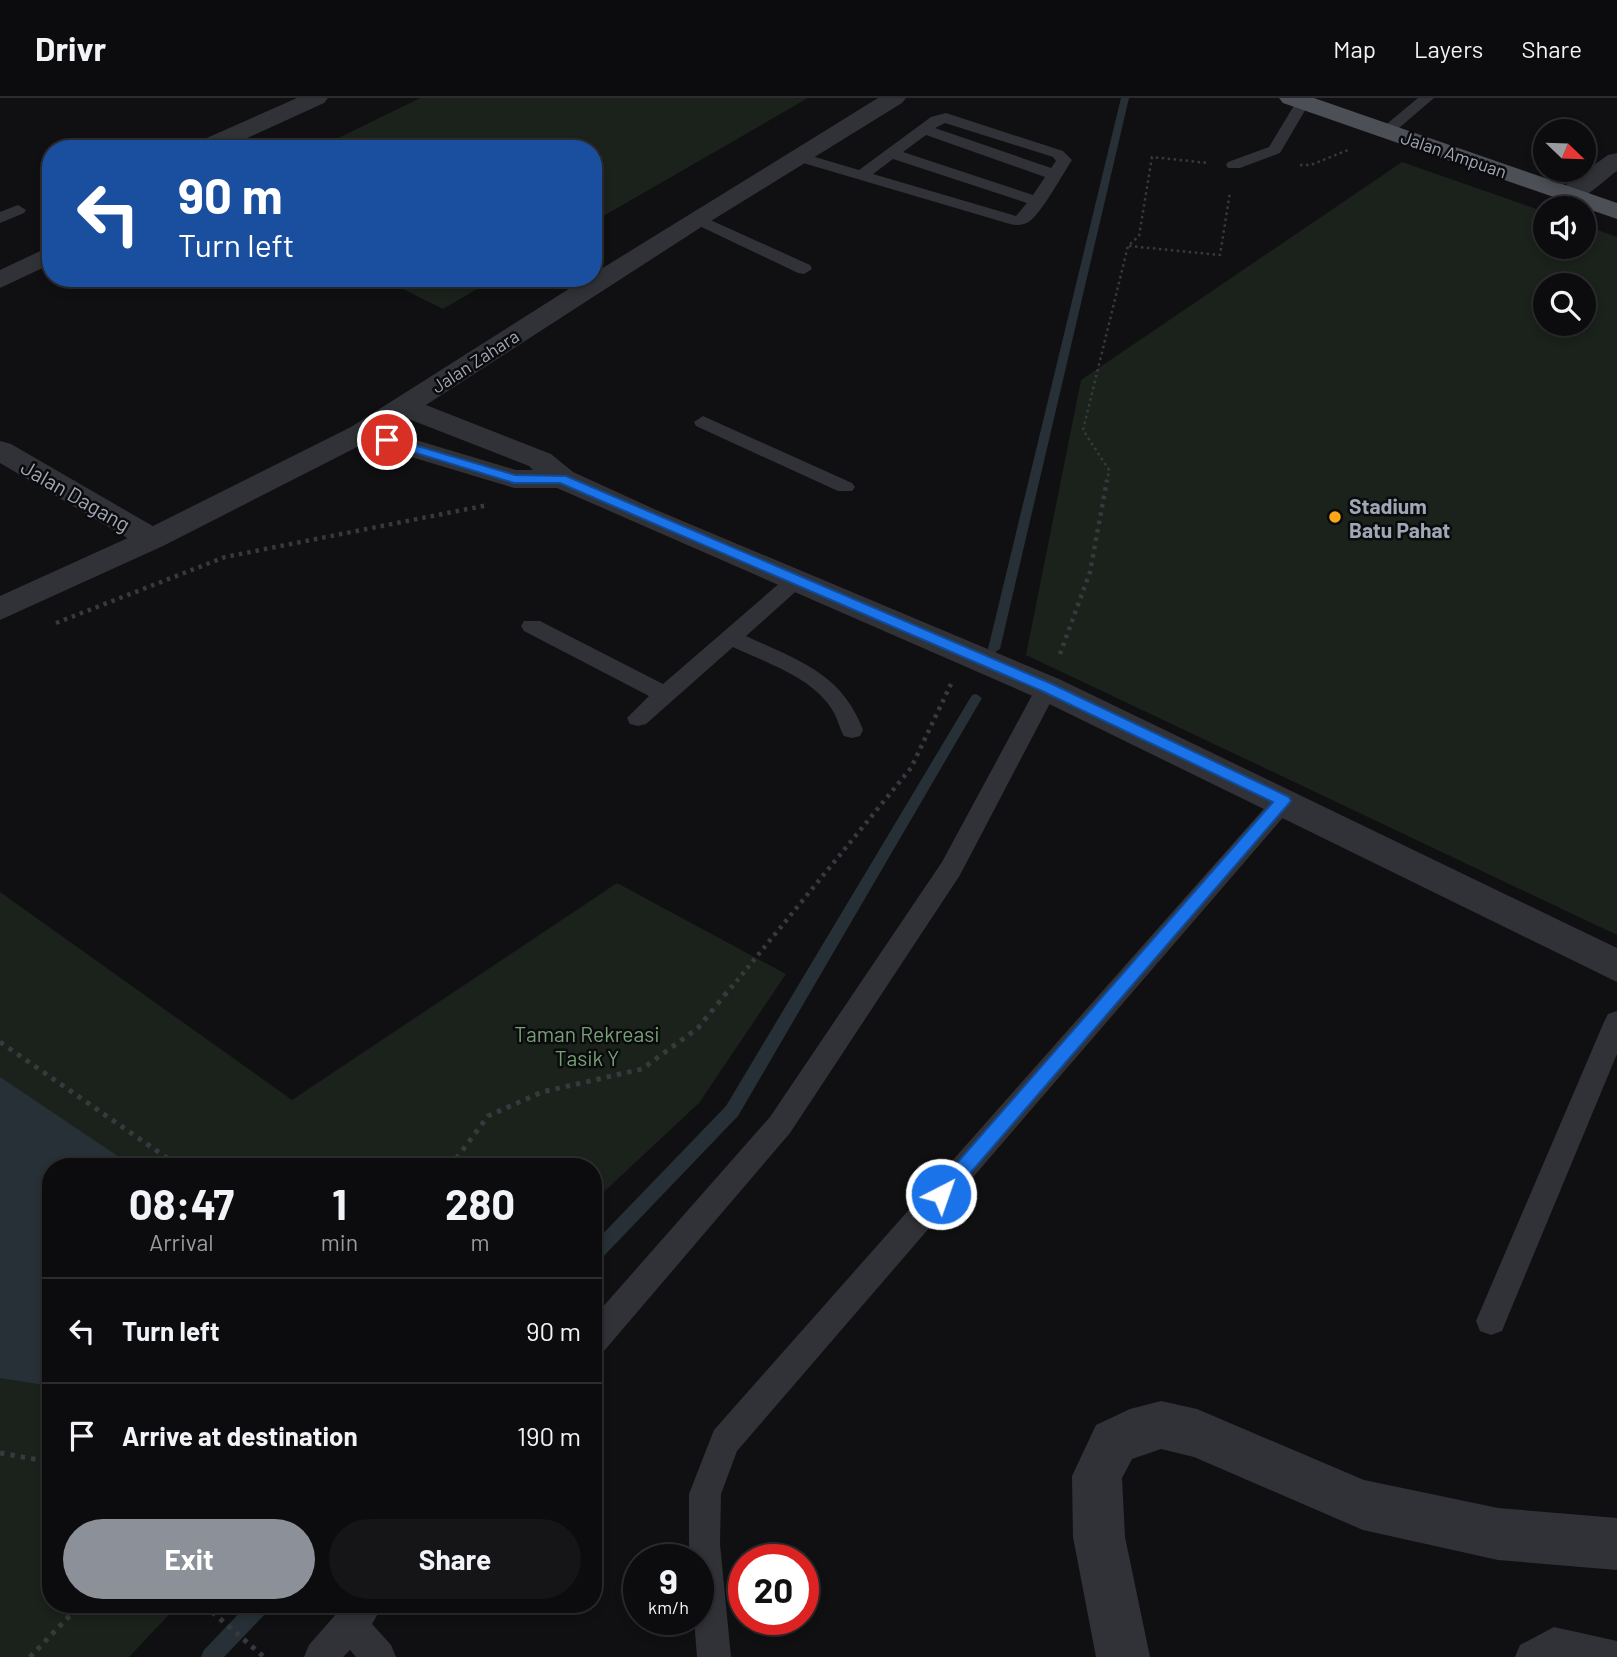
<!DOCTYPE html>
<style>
:root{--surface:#0c0c0e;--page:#151517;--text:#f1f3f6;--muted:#9a9b9e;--line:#2c2c2e;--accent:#8c9099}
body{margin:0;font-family:Barlow,sans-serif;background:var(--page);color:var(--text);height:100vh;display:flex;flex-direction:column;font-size:26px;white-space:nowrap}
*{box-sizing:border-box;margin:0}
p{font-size:23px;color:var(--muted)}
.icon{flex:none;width:38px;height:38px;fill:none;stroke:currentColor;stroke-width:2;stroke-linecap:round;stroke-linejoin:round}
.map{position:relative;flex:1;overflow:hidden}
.sheet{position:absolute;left:42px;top:1060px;width:560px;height:455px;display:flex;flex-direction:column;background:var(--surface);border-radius:28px;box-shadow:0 4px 10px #0003,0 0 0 2px var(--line)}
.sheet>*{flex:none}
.banner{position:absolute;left:42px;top:42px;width:560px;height:147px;border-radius:28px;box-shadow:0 4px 10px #0003,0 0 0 2px var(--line);background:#1a4fa0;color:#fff;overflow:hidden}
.needle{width:46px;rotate:113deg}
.buttons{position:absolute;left:1533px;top:21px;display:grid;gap:14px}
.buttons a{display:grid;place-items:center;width:63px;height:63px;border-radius:50%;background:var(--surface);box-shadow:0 4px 10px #0003,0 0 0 2px var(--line);font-size:35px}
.speed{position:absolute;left:623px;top:1446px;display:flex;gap:14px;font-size:35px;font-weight:700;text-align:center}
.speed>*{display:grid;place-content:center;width:91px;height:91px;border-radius:50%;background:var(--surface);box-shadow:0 4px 10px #0003,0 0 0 2px var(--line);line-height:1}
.speed small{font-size:18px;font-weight:400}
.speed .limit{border:10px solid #d22;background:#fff;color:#111}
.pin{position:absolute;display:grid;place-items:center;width:60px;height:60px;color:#fff;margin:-30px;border:4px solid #fff;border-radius:50%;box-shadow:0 2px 7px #0007}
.me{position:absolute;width:77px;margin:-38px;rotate:41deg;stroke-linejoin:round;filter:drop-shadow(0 0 5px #0008)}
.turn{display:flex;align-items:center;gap:24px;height:147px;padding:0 21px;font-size:32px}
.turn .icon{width:91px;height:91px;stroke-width:2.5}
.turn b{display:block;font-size:49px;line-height:60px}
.eta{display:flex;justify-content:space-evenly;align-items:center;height:119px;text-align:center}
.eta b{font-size:42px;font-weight:700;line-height:49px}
.action{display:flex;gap:14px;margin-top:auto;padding:14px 21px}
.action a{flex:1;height:80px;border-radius:42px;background:var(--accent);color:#fff;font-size:28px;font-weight:700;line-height:80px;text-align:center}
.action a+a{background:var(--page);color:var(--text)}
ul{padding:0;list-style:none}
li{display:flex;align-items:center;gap:21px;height:105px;padding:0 21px;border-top:2px solid var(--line)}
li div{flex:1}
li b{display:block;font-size:26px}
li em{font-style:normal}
header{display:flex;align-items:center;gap:42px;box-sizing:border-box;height:98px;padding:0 35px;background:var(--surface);border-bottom:2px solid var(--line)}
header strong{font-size:33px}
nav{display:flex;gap:38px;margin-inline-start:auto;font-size:24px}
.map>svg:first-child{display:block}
.green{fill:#1a221b;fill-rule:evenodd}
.water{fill:#263036}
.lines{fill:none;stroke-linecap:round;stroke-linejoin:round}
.stream{fill:#263036;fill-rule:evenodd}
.path-far2{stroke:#37393e;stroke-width:2.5;stroke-dasharray:2.5 3.5;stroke-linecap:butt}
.path-far1{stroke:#37393e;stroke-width:4.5;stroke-dasharray:3.5 5;stroke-linecap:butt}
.path{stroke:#37393e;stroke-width:5;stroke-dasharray:4.5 6;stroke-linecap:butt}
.service{fill:#313237;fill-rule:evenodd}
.minor{fill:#313237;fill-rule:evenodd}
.tertiary{fill:#313237;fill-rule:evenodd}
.primary{fill:#4d4f56;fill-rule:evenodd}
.route{fill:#1a73e8;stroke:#114b97;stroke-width:2}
.poi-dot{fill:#ffa61b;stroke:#0b0b0d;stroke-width:2.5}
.labels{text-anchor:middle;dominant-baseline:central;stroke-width:5;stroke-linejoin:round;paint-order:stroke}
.far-street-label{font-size:18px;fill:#a0a7b4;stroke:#0b0b0d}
.street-label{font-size:21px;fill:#a0a7b4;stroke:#0b0b0d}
.poi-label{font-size:21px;font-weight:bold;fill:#a0a7b4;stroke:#0b0b0d;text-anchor:start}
.park-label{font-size:21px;fill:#75a176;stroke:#0b0b0d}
</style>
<header>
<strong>Drivr</strong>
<nav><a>Map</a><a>Layers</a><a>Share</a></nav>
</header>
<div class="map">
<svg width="1617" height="1559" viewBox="0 0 1617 1559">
<rect width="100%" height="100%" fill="#101012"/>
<g class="green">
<path d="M420,0H808L593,124V51H316Z"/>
<path d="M1402,64L1545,114V149H1584V127L1617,139V837L1026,557L1081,282ZM1545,187H1584V226H1545Z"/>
<path d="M381,180H496L443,211Z"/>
<path d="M617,785L786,876L699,1005L593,1104V1069H51V1507H178L129,1559H0V794L292,1002Z"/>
</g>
<path class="water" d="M0,979L134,1069H51V1288L0,1280Z"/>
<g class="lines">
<g class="stream">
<path d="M1121,0H1129L1000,551L994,555L988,551Z"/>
<path d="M976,596L982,600L738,1018L599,1163L593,1166V1146L726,1008L972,597Z"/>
<path d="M247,1507H270L267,1514L224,1559H201L204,1552Z"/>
</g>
<g class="path-far2">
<path d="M1300,67H1311L1348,52"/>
<path d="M1129,148L1220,157L1230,94"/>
<path d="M1107,384L1109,372L1083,332L1128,148L1139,138L1152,59L1208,65"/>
</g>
<g class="path-far1">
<path d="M56,525L225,459L488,407"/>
<path d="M1060,556L1090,474L1107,382"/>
<path d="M731,890L911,670L951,586"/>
</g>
<g class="path">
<path d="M0,944L180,1069"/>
<path d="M450,1069L488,1018L542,994L642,971L698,930L732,888"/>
<path d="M0,1355L51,1364"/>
<path d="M204,1507L264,1559"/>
<path d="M30,1559L80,1507"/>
</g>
<g class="service">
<path d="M1418,0H1434L1392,36H1382L1379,33L1382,30Z"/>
<path d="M1298,1H1308L1310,4L1280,55L1240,70H1228L1226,67L1228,64L1269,49Z"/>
<path d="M946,15L1063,53L1072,62C1062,77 1044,111 1031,122C1026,127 1017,128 1010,126L793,62L790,59L798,54L859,72L931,19ZM945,25L1053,59L1056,63L1051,70L935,30ZM926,37L1045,79L1033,97L903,54ZM893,61L1027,105L1016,118L873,76Z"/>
<path d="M18,107L26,112L24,115L0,125V114Z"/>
<path d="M697,116L810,167L812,171L804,176L798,175L691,124L689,121Z"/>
<path d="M703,318L852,385L855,389L852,393H838L696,328L694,324Z"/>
<path d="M796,475L803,477L806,482L803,487L746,538C797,562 842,575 863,632L860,638L852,640L844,638C839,630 838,621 833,613C813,579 766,565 733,549L646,626L638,628L630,626L627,620L649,598L524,533L521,528L524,523H540L663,586L789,477Z"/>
<path d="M1047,582L1055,585L1058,590L960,777L790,1035L604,1253L593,1257V1220L770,1019L942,764L1036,590L1039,585Z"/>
<path d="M1284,694L1292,697L1296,703L1292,709L737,1353L721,1396L720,1446L731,1559H697L694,1521H698V1461H689V1396L714,1332L1276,697Z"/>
<path d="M1617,913V956L1506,1223L1502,1233L1491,1237L1480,1233L1476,1223L1604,924L1608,916Z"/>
<path d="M344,1507H383L372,1526L391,1547L396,1559H356L350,1552L343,1559H304L309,1547Z"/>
<path d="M1554,1529L1617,1543V1559H1515L1520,1547Z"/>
</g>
<g class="minor">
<path d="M297,0H328L324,5L223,51H190L193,46Z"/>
<path d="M1617,55V73C1600,85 1581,108 1559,102L1555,97L1559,92L1608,57Z"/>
<path d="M51,148V166L0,190V172Z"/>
<path d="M0,343L11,346L163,434L168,441L163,448L152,451L141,448L0,365Z"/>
<path d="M1161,1303L1197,1311L1364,1382L1498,1410L1617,1420V1472L1498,1462L1363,1432L1194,1359L1161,1351L1132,1361L1122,1380L1125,1439L1150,1559H1096L1073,1439L1072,1378L1096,1327L1130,1311Z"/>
</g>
<path class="tertiary" d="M878,0H906L902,5L706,126L426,307L551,356L573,374L654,411L1059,581L1617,850V884L1035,599L557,390H514L365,345L163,448L0,522V498L141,434L351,329L586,180H593V176ZM406,320L529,368L533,372H516L386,333Z"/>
<path class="primary" d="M1279,0H1314L1617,105V121L1283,5Z"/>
</g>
<path class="route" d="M387,339L515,377L566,378L1052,586L1289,699L1291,703L948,1101L941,1104L935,1101L932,1096L935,1090L1273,704L1042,593L560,385H514L383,345L381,342Z"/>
<circle class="poi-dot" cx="1335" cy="419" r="7"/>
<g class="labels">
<g class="far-street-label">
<text transform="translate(1454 56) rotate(19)">Jalan Ampuan</text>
<text transform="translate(475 263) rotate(-33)">Jalan Zahara</text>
</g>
<g class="street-label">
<text transform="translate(76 397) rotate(30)">Jalan Dagang</text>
</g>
<g class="poi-label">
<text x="1349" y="407">Stadium<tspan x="1349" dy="24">Batu Pahat</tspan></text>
</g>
<g class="park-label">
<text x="587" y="935">Taman Rekreasi<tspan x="587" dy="24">Tasik Y</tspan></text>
</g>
</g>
</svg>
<div class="buttons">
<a><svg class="needle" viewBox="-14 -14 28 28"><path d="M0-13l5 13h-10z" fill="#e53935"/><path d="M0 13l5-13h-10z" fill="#9a9b9e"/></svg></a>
<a><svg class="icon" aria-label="sound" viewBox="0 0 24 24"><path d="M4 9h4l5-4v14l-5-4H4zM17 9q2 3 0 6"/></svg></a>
<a><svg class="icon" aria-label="search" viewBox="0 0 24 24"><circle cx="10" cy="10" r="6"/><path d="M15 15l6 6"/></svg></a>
</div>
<div class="speed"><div>9<small>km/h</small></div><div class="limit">20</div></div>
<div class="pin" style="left:387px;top:342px;background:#d93025"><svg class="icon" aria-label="arrive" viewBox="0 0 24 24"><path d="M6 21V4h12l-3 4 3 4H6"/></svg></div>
<svg class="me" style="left:941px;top:1096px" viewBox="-20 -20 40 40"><circle r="17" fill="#1a73e8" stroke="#fff" stroke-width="3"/><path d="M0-11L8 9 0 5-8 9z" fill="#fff"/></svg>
<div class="banner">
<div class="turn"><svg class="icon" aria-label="left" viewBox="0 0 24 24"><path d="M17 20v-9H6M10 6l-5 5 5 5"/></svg><div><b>90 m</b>Turn left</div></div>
</div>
<section class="sheet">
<div class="eta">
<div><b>08:47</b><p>Arrival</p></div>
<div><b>1</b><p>min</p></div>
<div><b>280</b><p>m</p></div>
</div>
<ul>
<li><svg class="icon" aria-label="left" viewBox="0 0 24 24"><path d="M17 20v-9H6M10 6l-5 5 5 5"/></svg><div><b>Turn left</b></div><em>90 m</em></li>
<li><svg class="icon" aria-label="arrive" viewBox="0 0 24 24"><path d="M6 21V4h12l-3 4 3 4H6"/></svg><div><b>Arrive at destination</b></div><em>190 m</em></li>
</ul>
<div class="action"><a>Exit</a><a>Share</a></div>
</section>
</div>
